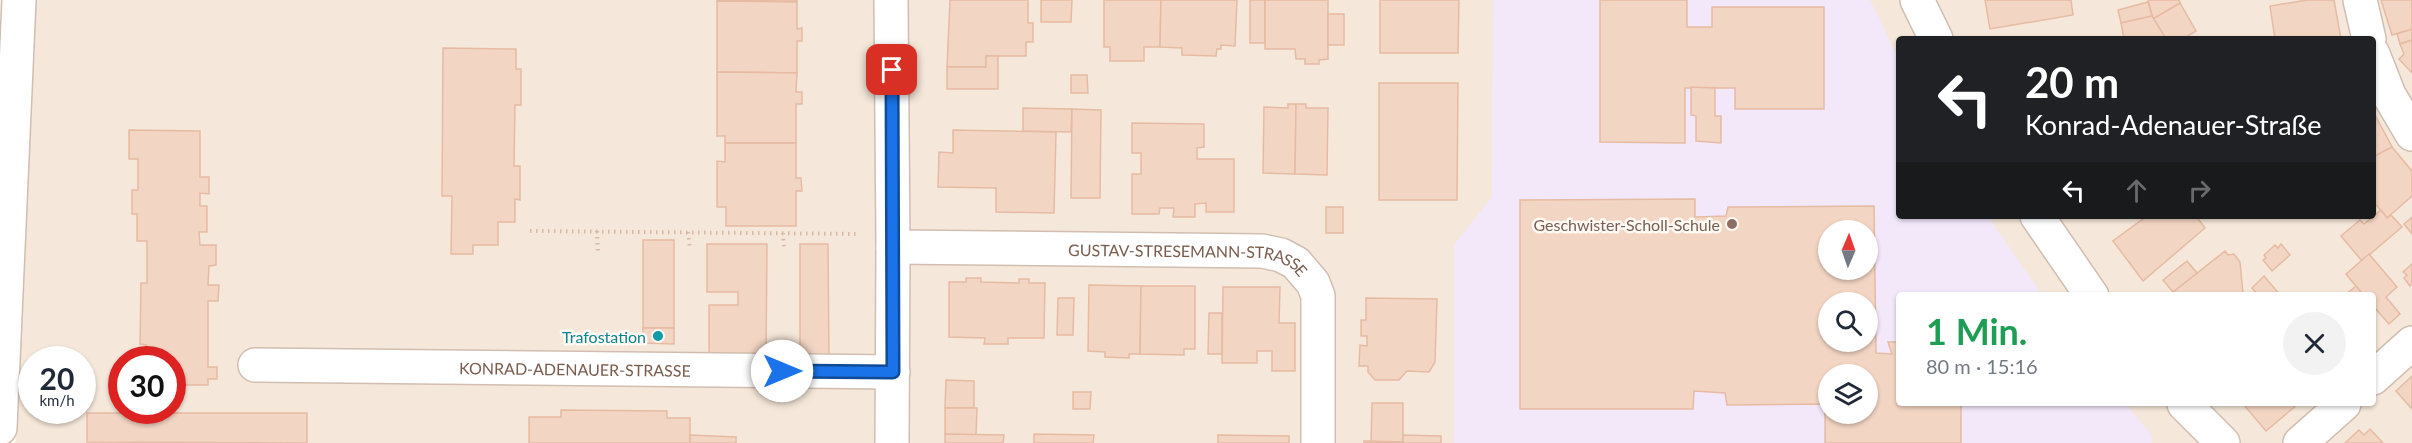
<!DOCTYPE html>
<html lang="de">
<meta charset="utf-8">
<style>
:root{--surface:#fff;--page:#f2f2f3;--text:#1f2937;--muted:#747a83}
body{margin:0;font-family:Lato,sans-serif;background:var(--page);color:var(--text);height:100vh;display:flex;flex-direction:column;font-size:22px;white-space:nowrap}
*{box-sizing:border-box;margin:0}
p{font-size:20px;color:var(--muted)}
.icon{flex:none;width:33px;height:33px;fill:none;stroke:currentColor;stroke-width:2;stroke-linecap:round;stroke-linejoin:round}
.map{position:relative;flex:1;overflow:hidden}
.side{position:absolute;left:1896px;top:292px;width:480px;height:114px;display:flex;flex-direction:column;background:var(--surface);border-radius:6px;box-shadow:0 2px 4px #0004}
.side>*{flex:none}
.hud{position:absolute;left:1896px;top:36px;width:480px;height:183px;border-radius:6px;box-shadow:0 2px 4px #0004;background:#202124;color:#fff;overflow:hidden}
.needle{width:39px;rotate:2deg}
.controls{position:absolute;left:1818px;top:220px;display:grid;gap:12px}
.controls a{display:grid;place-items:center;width:60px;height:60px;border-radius:50%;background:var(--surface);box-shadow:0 2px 4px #0004;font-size:30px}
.speed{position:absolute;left:18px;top:346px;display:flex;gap:12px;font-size:30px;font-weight:700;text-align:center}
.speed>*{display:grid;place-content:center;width:78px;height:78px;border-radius:50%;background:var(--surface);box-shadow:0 2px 4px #0004;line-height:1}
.speed small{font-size:15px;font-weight:400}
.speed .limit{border:9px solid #d22;background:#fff;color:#111}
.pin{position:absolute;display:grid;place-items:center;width:51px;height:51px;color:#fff;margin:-26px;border-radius:12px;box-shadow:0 3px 9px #0006}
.me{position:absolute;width:66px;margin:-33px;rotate:90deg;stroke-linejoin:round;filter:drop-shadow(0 0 4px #0008)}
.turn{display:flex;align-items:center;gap:21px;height:126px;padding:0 30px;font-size:27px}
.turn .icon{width:78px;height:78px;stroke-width:2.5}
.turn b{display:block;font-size:42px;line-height:51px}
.lanes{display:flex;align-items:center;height:57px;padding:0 30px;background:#0003;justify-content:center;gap:30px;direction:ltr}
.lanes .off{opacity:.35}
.round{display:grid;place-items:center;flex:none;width:63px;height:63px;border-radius:32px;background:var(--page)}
.headline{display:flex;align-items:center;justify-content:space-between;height:102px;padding:0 30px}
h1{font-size:36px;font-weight:700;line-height:45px;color:#1e9e55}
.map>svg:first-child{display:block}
.residential{fill:#f5e8da;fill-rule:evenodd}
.education{fill:#f3e8fa;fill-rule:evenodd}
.building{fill:#f3d5c3;stroke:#e6bba3;stroke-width:1.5;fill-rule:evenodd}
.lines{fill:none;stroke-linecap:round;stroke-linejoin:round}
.minor-casing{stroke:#d1beb0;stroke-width:36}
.tertiary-casing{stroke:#d1beb0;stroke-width:36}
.path{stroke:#d9b8a5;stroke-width:4;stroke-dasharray:1.5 4.5;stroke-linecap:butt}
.minor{stroke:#fff;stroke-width:33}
.tertiary{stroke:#fff;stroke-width:33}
.route-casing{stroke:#114b97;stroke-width:15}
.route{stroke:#1a73e8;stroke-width:10}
.education-dot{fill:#8d6e63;stroke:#fffaf3;stroke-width:2}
.culture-dot{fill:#0f9aa8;stroke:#fffaf3;stroke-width:2}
.labels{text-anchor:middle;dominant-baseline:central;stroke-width:5;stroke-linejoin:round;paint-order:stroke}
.education-label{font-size:16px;fill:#785e54;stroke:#fffaf3;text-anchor:end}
.street-label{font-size:16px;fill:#7a5c4d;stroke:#fffaf3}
.culture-label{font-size:16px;fill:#0d838f;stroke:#fffaf3;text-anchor:end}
</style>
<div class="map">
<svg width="2412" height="443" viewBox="0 0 2412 443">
<rect width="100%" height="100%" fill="#fdf6ec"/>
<path class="residential" d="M36,0H2412V443H16ZM1899,39H2373V216H1899ZM1828,231H1868V270H1828ZM1899,296H2373V404H1899ZM1828,303H1868V342H1828ZM32,360H82V411H32ZM122,360H172V411H122ZM1828,375H1868V414H1828Z"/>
<path class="education" d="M1493,0H1870L1899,59V216H1988L2042,295L1899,296V404H2126L2151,435L2152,443H1454V245L1492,197ZM1828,231H1868V270H1828ZM1828,303H1868V342H1828ZM1828,375H1868V414H1828Z"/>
<g class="building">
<path d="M717,0H797V2L717,1Z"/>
<path d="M950,0H1028V23H1033V42H1026V56H986V67H947Z"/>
<path d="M1041,0H1072L1071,22H1041Z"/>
<path d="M1104,0H1161L1160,47H1144V61H1110V47H1104Z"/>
<path d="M1161,0H1237L1235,46L1221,45V49H1217L1216,56L1182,55V48L1160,47Z"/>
<rect x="1250" y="0" width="15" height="43"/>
<path d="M1265,0H1328V59L1319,60V64H1305V59H1296L1295,49H1265Z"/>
<path d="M1380,0H1459L1458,53H1380Z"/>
<path d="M1600,0H1687V27H1712V7H1824V109H1735V88H1685V143L1600,142Z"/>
<path d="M1985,0H2071L2073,15L1990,29Z"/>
<path d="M2148,0H2179L2180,3L2153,19Z"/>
<path d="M2307,0H2334L2341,39H2275L2270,6Z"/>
<path d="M2381,0H2412V29L2392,35Z"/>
<path d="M717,1L797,2V29L802,28V41H797V73L717,72Z"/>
<path d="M2148,2L2152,16L2121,23L2118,10Z"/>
<path d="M2180,3L2196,31L2183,39H2166L2153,19Z"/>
<rect x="1328" y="14" width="16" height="31"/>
<path d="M2152,16L2166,39H2124L2121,23Z"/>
<path d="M2412,29V40L2400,44L2397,34Z"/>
<path d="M2412,40V73L2399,59L2404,54L2400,44Z"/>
<path d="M443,48L516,49V69H521V105H515L514,166H520V200L515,199V222H498V245H473V254H451L452,196H442Z"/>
<path d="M986,56H998V89H947V67H986Z"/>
<path d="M717,72L797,73L796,92H802V104H796V143H725V136H717Z"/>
<path d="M1071,75H1087L1088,93H1071Z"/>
<path d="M1379,83H1458L1457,200H1379Z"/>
<path d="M1691,87L1715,88V116H1721V143L1696,141V116L1691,115Z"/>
<path d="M1288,104H1296L1295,174L1263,173L1264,107L1288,108Z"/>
<path d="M1296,104H1306V108H1328L1327,175L1295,174Z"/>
<path d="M1023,108L1072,109L1071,132L1023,131Z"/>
<path d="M1072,109L1101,110L1100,198H1071Z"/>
<path d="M2373,111L2392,147L2373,157Z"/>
<path d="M1132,123L1204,124V147L1197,148V159H1234V212H1206V203L1195,204V217H1173L1174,208H1160L1159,214H1132V174H1141V153H1132Z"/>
<path d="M129,130L200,131V177H209V194L200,193V206H207V232H199L200,245H216V265L209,266L208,285H219L218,301H208V367H217V379H208V385H172V360H146V345L140,344L141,283H147V241H137V214H132V190H138V159H129Z"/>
<path d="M953,130L1056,132L1054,213L996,212V188L938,187L939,152L953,153Z"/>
<path d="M725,143H796V178H801L802,191H796V226H726V207H717V161L725,162Z"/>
<path d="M2392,147L2412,171V196L2387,218L2373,201V157Z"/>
<path d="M1695,199V217L1726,216L1728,207L1874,206L1876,353L1892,354L1888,342H1899V404H1961V443H1825V404L1727,405L1725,393L1694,391L1693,409H1520V200ZM1828,231H1868V270H1828ZM1828,303H1868V342H1828ZM1828,375H1868V414H1828Z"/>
<rect x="1326" y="207" width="17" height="26"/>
<path d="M2381,210L2387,218L2391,215L2402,227L2362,261L2341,236L2360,220L2364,224Z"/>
<path d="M2147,216H2196L2205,228L2143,281L2113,241Z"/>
<path d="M2412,217V234L2404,224Z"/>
<rect x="643" y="240" width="31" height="88"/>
<path d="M707,244H767L766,359L709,358V305H738V292H707Z"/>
<path d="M800,244H828L829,359H800Z"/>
<path d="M2281,244L2290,255L2272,271L2263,260L2266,258L2264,255L2275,245L2278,248Z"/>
<path d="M2225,251L2228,255L2234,254L2240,262L2243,293L2240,296H2168Z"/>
<path d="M2369,254L2397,287L2386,297L2400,314L2389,324L2373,306V296H2364L2346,274Z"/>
<path d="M2187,261L2197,273L2173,292L2163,280Z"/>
<path d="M2412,264V284L2410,286L2404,278L2407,275L2403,272Z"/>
<path d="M2264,276L2281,296L2257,294L2252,288Z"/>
<path d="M966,278H981V282L1019,283V279H1029V283H1045L1044,338H1008V344H984L985,338L949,337V282H966Z"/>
<path d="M1089,285L1141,286L1140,354H1129V358L1105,357V352L1088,351Z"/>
<path d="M1141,286H1195V349H1184V355L1140,354Z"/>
<path d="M2356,286L2364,296L2345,295Z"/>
<path d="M1223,287H1280L1279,323H1295V371H1272V351H1257V363H1222Z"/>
<path d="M1058,298H1074L1073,335H1057Z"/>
<path d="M1366,298L1437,299L1435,362L1429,372L1407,371L1399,380H1375L1368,372V366H1359L1360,345L1367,346V336H1361V320H1366Z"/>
<path d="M1209,313H1222V354H1208Z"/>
<path d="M643,328H674V344L643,343Z"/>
<path d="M2412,376V409L2396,391Z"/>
<path d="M946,380L974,381V408H945Z"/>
<path d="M1073,392H1091L1090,409H1073Z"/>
<path d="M1372,403H1403V442H1371Z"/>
<path d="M2243,404H2298L2266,431Z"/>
<path d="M945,408H977L976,435L945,434Z"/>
<path d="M561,410L667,411V418H690V443H529V417H561Z"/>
<path d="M87,413H307V443L87,442Z"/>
<path d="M2370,429L2383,443H2345L2359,430L2364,435Z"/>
<path d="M945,434L1004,435L1003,443H945Z"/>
<path d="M1034,434L1094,435L1093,443H1034Z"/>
<path d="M690,435L736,437V443H690Z"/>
<path d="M1218,435L1289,436V443H1218Z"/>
<path d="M1403,435L1441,436V443H1403Z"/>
<path d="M1364,441L1403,442V443H1364Z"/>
</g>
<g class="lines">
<defs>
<g id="minor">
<path d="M891,0L893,247L892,443"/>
<path d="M2360,0L2369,39"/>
<path d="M2373,54L2389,95L2412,134"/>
<path id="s1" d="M893,247L1262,251L1281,255L1296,263L1313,283L1318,296V443"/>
<path id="s2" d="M255,365L893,372"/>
<path d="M2373,378L2412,343"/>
<path d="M0,428L19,0"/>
<path d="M2300,443L2344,404"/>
</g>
<g id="tertiary">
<path d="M1917,0L1936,39"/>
<path d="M2037,216L2092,296"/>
<path d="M2184,404L2223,443"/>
</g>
</defs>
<use href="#minor" class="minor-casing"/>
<use href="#tertiary" class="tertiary-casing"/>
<g class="path">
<path d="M530,231L860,234"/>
<path d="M597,231L598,255"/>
<path d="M688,232L690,248"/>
<path d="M783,233L784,249"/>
</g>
<use href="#minor" class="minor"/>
<use href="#tertiary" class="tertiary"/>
</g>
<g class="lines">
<defs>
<path id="route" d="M782,371L893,372L892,70"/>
</defs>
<use href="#route" class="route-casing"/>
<use href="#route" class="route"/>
</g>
<circle class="education-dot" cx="1732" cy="224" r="6"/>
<circle class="culture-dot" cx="658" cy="336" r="6"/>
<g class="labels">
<g class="education-label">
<text x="1720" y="224">Geschwister-Scholl-Schule</text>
</g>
<g class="street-label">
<text stroke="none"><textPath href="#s1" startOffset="297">GUSTAV-STRESEMANN-STRASSE</textPath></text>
<text stroke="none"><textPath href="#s2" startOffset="320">KONRAD-ADENAUER-STRASSE</textPath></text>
</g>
<g class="culture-label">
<text x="646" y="336">Trafostation</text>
</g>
</g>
</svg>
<div class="controls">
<a><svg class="needle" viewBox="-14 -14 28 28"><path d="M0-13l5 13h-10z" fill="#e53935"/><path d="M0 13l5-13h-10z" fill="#747a83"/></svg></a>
<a><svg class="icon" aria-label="search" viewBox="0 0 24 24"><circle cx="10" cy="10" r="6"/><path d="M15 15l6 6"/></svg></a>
<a><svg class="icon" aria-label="layers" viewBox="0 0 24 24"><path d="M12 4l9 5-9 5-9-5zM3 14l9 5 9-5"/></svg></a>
</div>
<div class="speed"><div>20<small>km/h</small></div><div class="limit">30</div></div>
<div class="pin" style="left:892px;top:70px;background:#d93025"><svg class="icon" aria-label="arrive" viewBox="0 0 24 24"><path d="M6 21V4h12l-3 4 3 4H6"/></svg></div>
<svg class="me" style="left:782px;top:371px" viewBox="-20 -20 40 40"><circle r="19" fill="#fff"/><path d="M0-13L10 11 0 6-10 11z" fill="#1a73e8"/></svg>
<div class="hud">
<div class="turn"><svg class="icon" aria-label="left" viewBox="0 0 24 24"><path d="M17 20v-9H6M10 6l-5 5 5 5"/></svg><div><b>20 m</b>Konrad-Adenauer-Straße</div></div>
<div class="lanes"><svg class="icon" aria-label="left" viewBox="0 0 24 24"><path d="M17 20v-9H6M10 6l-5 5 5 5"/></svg><svg class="icon off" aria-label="ahead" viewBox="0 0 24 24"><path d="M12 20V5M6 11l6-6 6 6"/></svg><svg class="icon off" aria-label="right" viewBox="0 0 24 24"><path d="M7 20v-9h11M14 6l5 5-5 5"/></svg></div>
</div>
<section class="side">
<div class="headline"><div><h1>1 Min.</h1><p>80 m · 15:16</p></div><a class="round"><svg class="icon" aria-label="close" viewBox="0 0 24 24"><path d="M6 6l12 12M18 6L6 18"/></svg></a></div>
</section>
</div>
